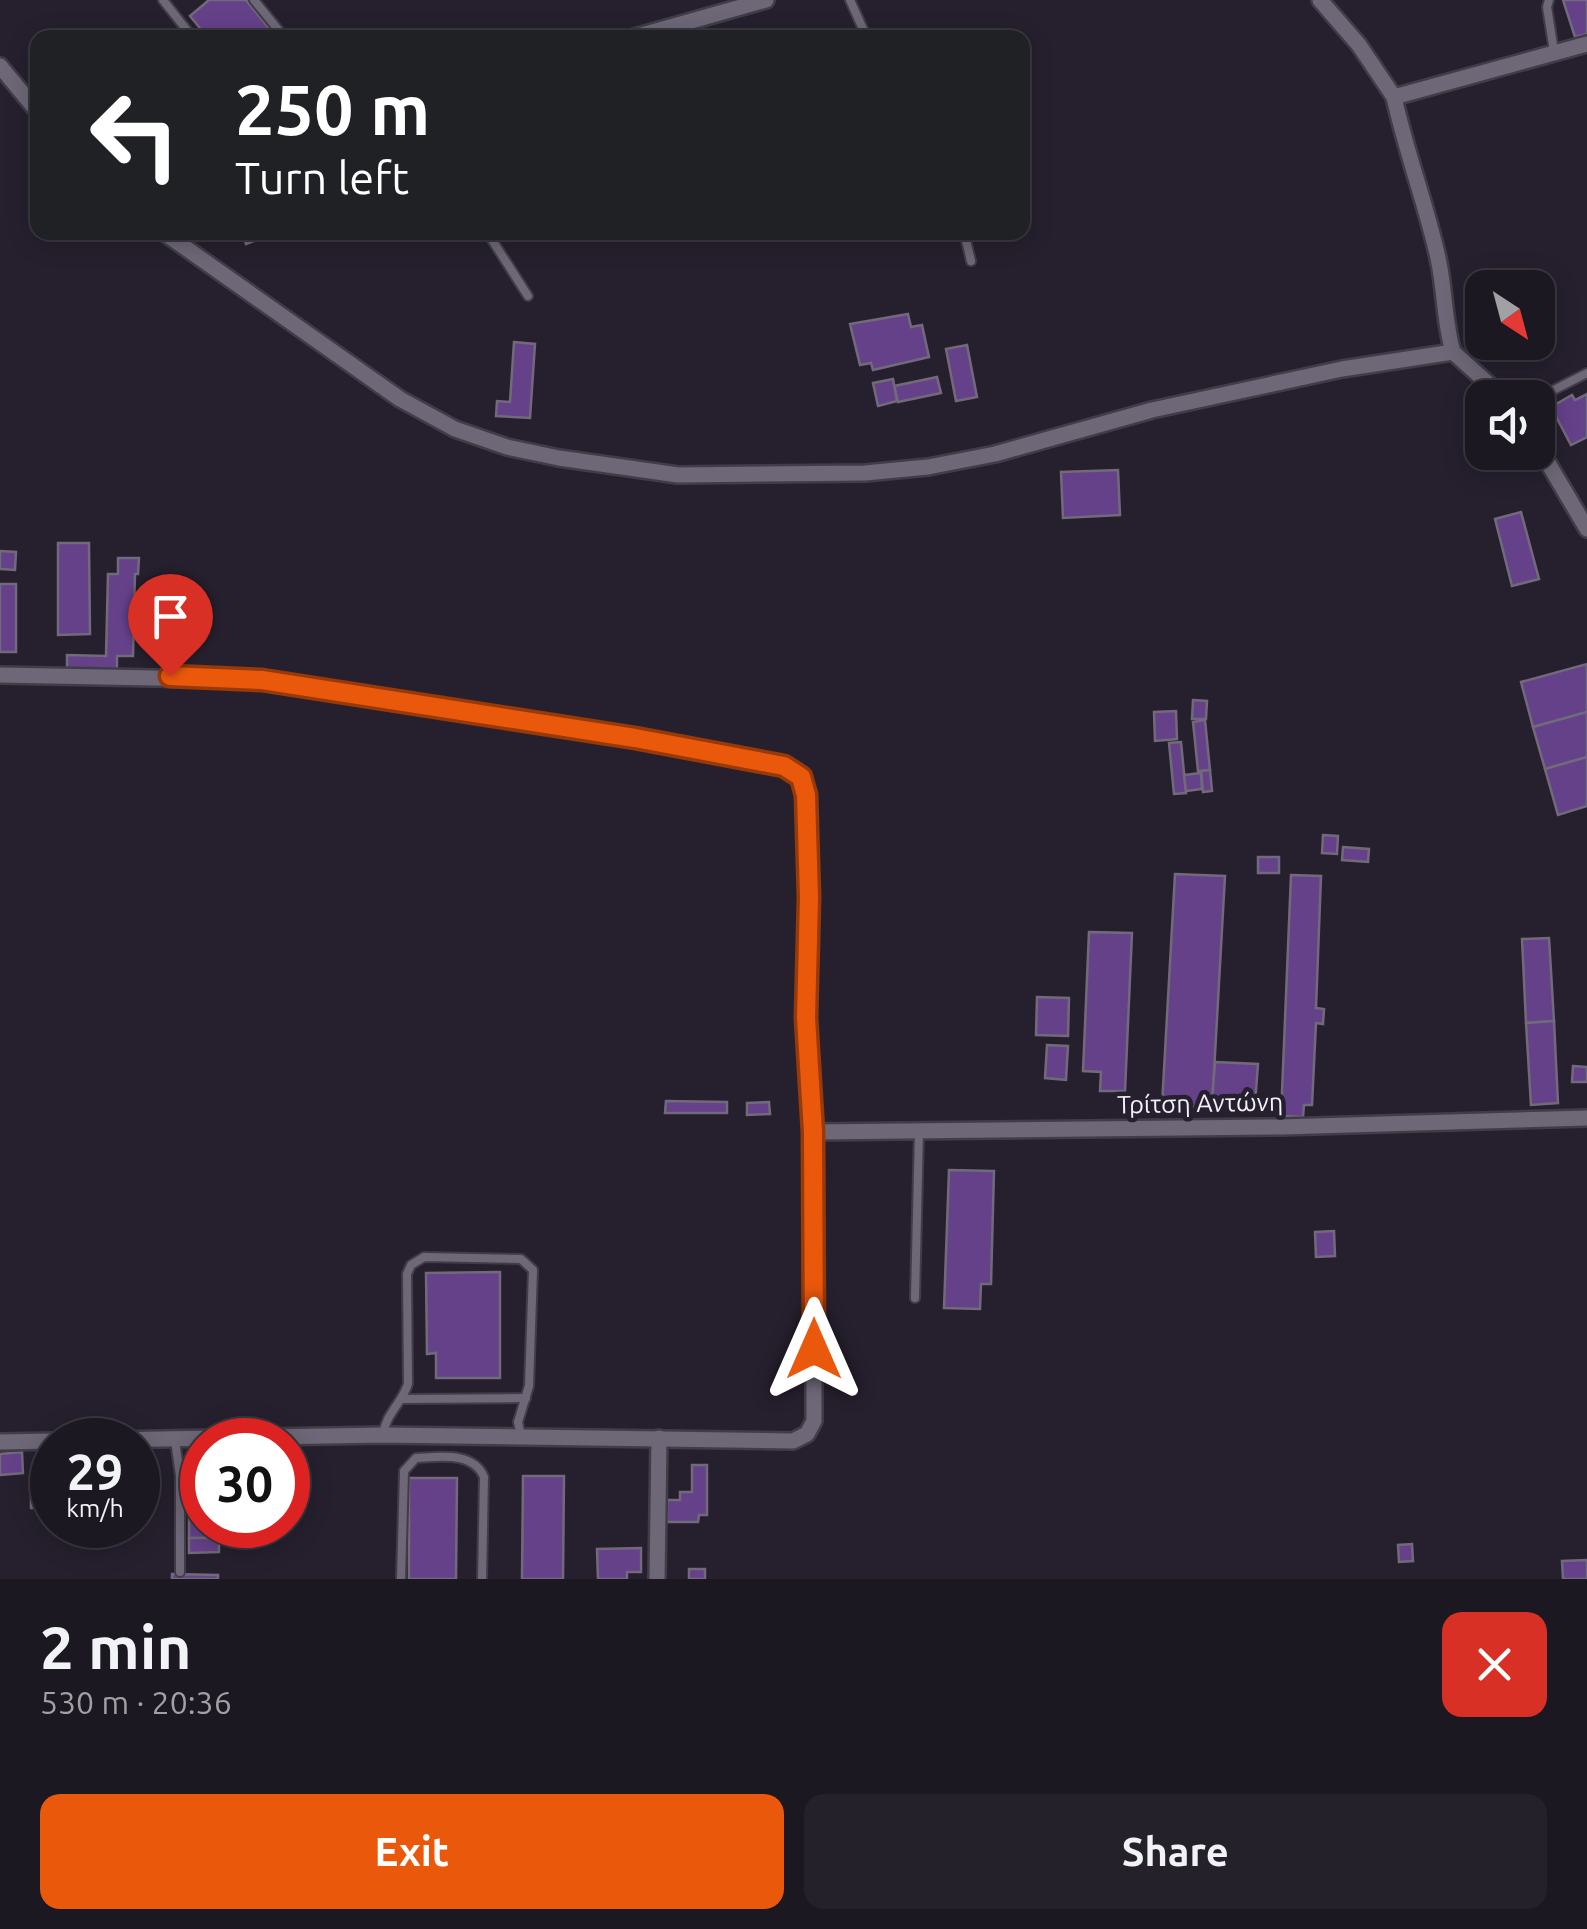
<!DOCTYPE html>
<meta charset="utf-8">
<style>
:root{--surface:#1c1822;--page:#25212a;--text:#f1f3f6;--muted:#a0a0a5;--line:#3a3740;--accent:#ea580c}
body{margin:0;font-family:Ubuntu,sans-serif;background:var(--page);color:var(--text);height:100vh;display:flex;flex-direction:column;font-size:38px;white-space:nowrap}
*{box-sizing:border-box;margin:0}
p{font-size:32px;color:var(--muted)}
.icon{flex:none;width:55px;height:55px;fill:none;stroke:currentColor;stroke-width:2;stroke-linecap:round;stroke-linejoin:round}
.map{position:relative;height:1579px;overflow:hidden}
.side{display:flex;flex-direction:column;background:var(--surface);flex:1}
.side>*{flex:none}
.banner{position:absolute;left:30px;top:30px;width:1000px;height:210px;border-radius:20px;box-shadow:0 5px 25px #0003,0 0 0 2px var(--line);background:#202124;color:#fff;overflow:hidden}
.needle{width:65px;rotate:144deg}
.tools{position:absolute;left:1465px;top:270px;display:grid;gap:20px}
.tools a{display:grid;place-items:center;width:90px;height:90px;border-radius:20px;background:var(--surface);box-shadow:0 5px 25px #0003,0 0 0 2px var(--line);font-size:50px}
.speed{position:absolute;left:30px;top:1418px;display:flex;gap:20px;font-size:50px;font-weight:700;text-align:center}
.speed>*{display:grid;place-content:center;width:130px;height:130px;border-radius:50%;background:var(--surface);box-shadow:0 5px 25px #0003,0 0 0 2px var(--line);line-height:1}
.speed small{font-size:25px;font-weight:400}
.speed .limit{border:15px solid #d22;background:#fff;color:#111}
.pin{position:absolute;display:grid;place-items:center;width:85px;height:85px;color:#fff;margin:-102px -42px;border-radius:50% 50% 50% 0;rotate:-45deg;box-shadow:0 0 10px #0007}
.pin .icon{rotate:45deg}
.me{position:absolute;width:110px;margin:-55px;rotate:0deg;stroke-linejoin:round;filter:drop-shadow(0 0 8px #0008)}
.turn{display:flex;align-items:center;gap:35px;height:210px;padding:0 40px;font-size:45px}
.turn .icon{width:130px;height:130px;stroke-width:2.5}
.turn b{display:block;font-size:70px;line-height:85px}
.round{display:grid;place-items:center;flex:none;width:105px;height:105px;border-radius:20px;background:var(--page)}
.head{display:flex;align-items:center;justify-content:space-between;height:170px;padding:0 40px}
h1{font-size:60px;font-weight:700;line-height:75px}
.cta{display:flex;gap:20px;margin-top:auto;padding:20px 40px}
.cta a{flex:1;height:115px;border-radius:20px;background:var(--accent);color:#fff;font-size:40px;font-weight:700;line-height:115px;text-align:center}
.cta a+a{background:var(--page);color:var(--text)}
.map>svg:first-child{display:block}
.building{fill:#65418a;stroke:#716a7a;stroke-width:2.5}
.lines{fill:none;stroke-linecap:round;stroke-linejoin:round}
.service-casing{stroke:#413d48;stroke-width:12}
.minor-casing{stroke:#413d48;stroke-width:20}
.service{stroke:#6e6777;stroke-width:8}
.minor{stroke:#6e6777;stroke-width:15}
.route-casing{stroke:#983908;stroke-width:25}
.route{stroke:#ea580c;stroke-width:18}
.labels{text-anchor:middle;dominant-baseline:central;stroke-width:9;stroke-linejoin:round;paint-order:stroke}
.street-label{font-size:25px;fill:#f4f0f9;stroke:#26202e}
</style>
<div class="map">
<svg width="1587" height="1579" viewBox="0 0 1587 1579">
<rect width="100%" height="100%" fill="#26202e"/>
<g class="building">
<path d="M209,0H246L277,38H208L190,16Z"/>
<path d="M1563,0H1587V34L1575,37Z"/>
<path d="M242,232H277L246,244Z"/>
<path d="M908,314L911,327L922,325L929,357L873,370L871,363L860,365L850,324Z"/>
<path d="M514,342L535,344L530,418L496,416L497,401L510,402Z"/>
<path d="M967,345L977,397L956,401L946,349Z"/>
<path d="M937,377L941,393L898,402L894,386Z"/>
<path d="M893,379L897,401L878,406L873,383Z"/>
<path d="M1587,394V437L1571,445L1551,407L1572,395L1575,400Z"/>
<path d="M1118,470L1120,515L1063,518L1061,472Z"/>
<path d="M1521,512L1539,579L1512,586L1495,519Z"/>
<path d="M58,543H89L90,634L58,635Z"/>
<path d="M0,551L16,552L15,570L0,569Z"/>
<path d="M118,558H139L138,574H135L133,656H117V669H67V655L106,656L108,574H118Z"/>
<rect x="0" y="584" width="16" height="68"/>
<path d="M1587,664V712L1533,727L1521,682Z"/>
<path d="M1193,700L1207,701L1206,719H1192Z"/>
<path d="M1176,711L1177,739L1155,741L1154,712Z"/>
<path d="M1587,712V757L1545,769L1533,727Z"/>
<path d="M1205,720L1210,770L1198,771L1193,722Z"/>
<path d="M1181,742L1186,793L1174,794L1169,743Z"/>
<path d="M1587,757V806L1558,815L1545,769Z"/>
<path d="M1210,770L1212,791L1203,792L1201,771Z"/>
<path d="M1201,773L1202,789L1186,791L1184,775Z"/>
<path d="M1323,835L1338,836L1337,854L1322,853Z"/>
<path d="M1343,847L1369,849L1368,862L1342,860Z"/>
<rect x="1258" y="857" width="21" height="16"/>
<path d="M1175,874L1225,876L1212,1108L1162,1105Z"/>
<path d="M1291,875L1321,876L1316,1008L1324,1009L1323,1024L1316,1023L1312,1105H1304L1303,1117L1281,1116Z"/>
<path d="M1089,932L1132,933L1125,1091H1100L1101,1072L1083,1071Z"/>
<path d="M1549,938L1554,1021L1526,1023L1522,939Z"/>
<path d="M1037,997L1069,998L1068,1036L1036,1035Z"/>
<path d="M1554,1021L1558,1103L1531,1105L1526,1023Z"/>
<path d="M1047,1045L1068,1046L1066,1080L1045,1078Z"/>
<path d="M1215,1062L1258,1064L1255,1104L1212,1102Z"/>
<path d="M1573,1066L1587,1067V1082H1572Z"/>
<path d="M666,1101L727,1102V1113H665Z"/>
<path d="M769,1102L770,1114L747,1115V1103Z"/>
<path d="M949,1170L994,1171L991,1284H981L980,1309L944,1308Z"/>
<path d="M1334,1231L1335,1256L1316,1257L1315,1232Z"/>
<path d="M500,1272V1378H436V1353L427,1354L426,1273Z"/>
<path d="M22,1452L23,1473L0,1475V1454Z"/>
<path d="M692,1465H707V1515H699L698,1522H667V1500H680V1492H692Z"/>
<path d="M523,1476H564L563,1579H522Z"/>
<path d="M409,1478H457L456,1579H409Z"/>
<path d="M189,1480H202V1525H219V1538H189Z"/>
<path d="M50,1486L51,1508H31V1487Z"/>
<path d="M189,1538H219V1552L189,1553Z"/>
<path d="M1412,1544L1413,1561L1399,1562L1398,1545Z"/>
<path d="M641,1548V1572H627V1579H598L597,1549Z"/>
<path d="M1587,1560V1579H1563L1562,1561Z"/>
<rect x="689" y="1569" width="16" height="10"/>
<path d="M172,1574L218,1575V1579H172Z"/>
</g>
<g class="lines">
<defs>
<g id="service">
<path d="M163,0L193,38"/>
<path d="M254,0L285,38"/>
<path d="M850,0L867,38"/>
<path d="M1549,0L1547,7L1554,51"/>
<path d="M487,232L528,296"/>
<path d="M964,232L971,261"/>
<path d="M1538,398L1587,373"/>
<path d="M915,1298L919,1131"/>
<path d="M403,1399L526,1398"/>
<path d="M383,1435C385,1415 402,1403 408,1384L407,1274L411,1265L424,1257L521,1259L533,1270L529,1386L518,1422L521,1436"/>
<path d="M175,1440L180,1476V1572"/>
<path d="M401,1579L404,1471L416,1458C439,1457 473,1451 484,1477L482,1579"/>
</g>
<g id="minor">
<path d="M1320,0L1359,45L1394,97L1587,44"/>
<path d="M631,38L766,0"/>
<path d="M0,66L38,112"/>
<path d="M1394,97C1406,152 1426,204 1438,258C1445,289 1444,321 1453,352"/>
<path d="M163,232L400,399L455,429L507,447L559,458L678,475L865,473L928,467L995,454L1152,410L1342,369L1453,352"/>
<path d="M1453,352L1504,398"/>
<path d="M1538,446L1587,529"/>
<path d="M0,675L261,680L736,756L784,767L801,777L807,795L809,898L807,1018L813,1132L814,1421L807,1434L793,1441L383,1435L0,1442"/>
<path d="M813,1132L1281,1127L1587,1118"/>
<path d="M657,1579L659,1438"/>
</g>
</defs>
<use href="#service" class="service-casing"/>
<use href="#minor" class="minor-casing"/>
<use href="#service" class="service"/>
<use href="#minor" class="minor"/>
</g>
<g class="lines">
<defs>
<path id="route" d="M170,676L262,680L635,738L784,766L801,777L806,795L809,898L806,1018L813,1132L814,1349"/>
</defs>
<use href="#route" class="route-casing"/>
<use href="#route" class="route"/>
</g>
<g class="labels">
<g class="street-label">
<text transform="translate(1200 1103) rotate(-1)">Τρίτση Αντώνη</text>
</g>
</g>
</svg>
<div class="tools">
<a><svg class="needle" viewBox="-14 -14 28 28"><path d="M0-13l5 13h-10z" fill="#e53935"/><path d="M0 13l5-13h-10z" fill="#a0a0a5"/></svg></a>
<a><svg class="icon" aria-label="sound" viewBox="0 0 24 24"><path d="M4 9h4l5-4v14l-5-4H4zM17 9q2 3 0 6"/></svg></a>
</div>
<div class="speed"><div>29<small>km/h</small></div><div class="limit">30</div></div>
<div class="pin" style="left:170px;top:676px;background:#d93025"><svg class="icon" aria-label="arrive" viewBox="0 0 24 24"><path d="M6 21V4h12l-3 4 3 4H6"/></svg></div>
<svg class="me" style="left:814px;top:1349px" viewBox="-20 -20 40 40"><path d="M0-17L14 15 0 8-14 15z" fill="#ea580c" stroke="#fff" stroke-width="4"/></svg>
<div class="banner">
<div class="turn"><svg class="icon" aria-label="left" viewBox="0 0 24 24"><path d="M17 20v-9H6M10 6l-5 5 5 5"/></svg><div><b>250 m</b>Turn left</div></div>
</div>
</div>
<section class="side">
<div class="head"><div><h1>2 min</h1><p>530 m · 20:36</p></div><a class="round" style="background:#d93025;color:#fff"><svg class="icon" aria-label="close" viewBox="0 0 24 24"><path d="M6 6l12 12M18 6L6 18"/></svg></a></div>
<div class="cta"><a>Exit</a><a>Share</a></div>
</section>
